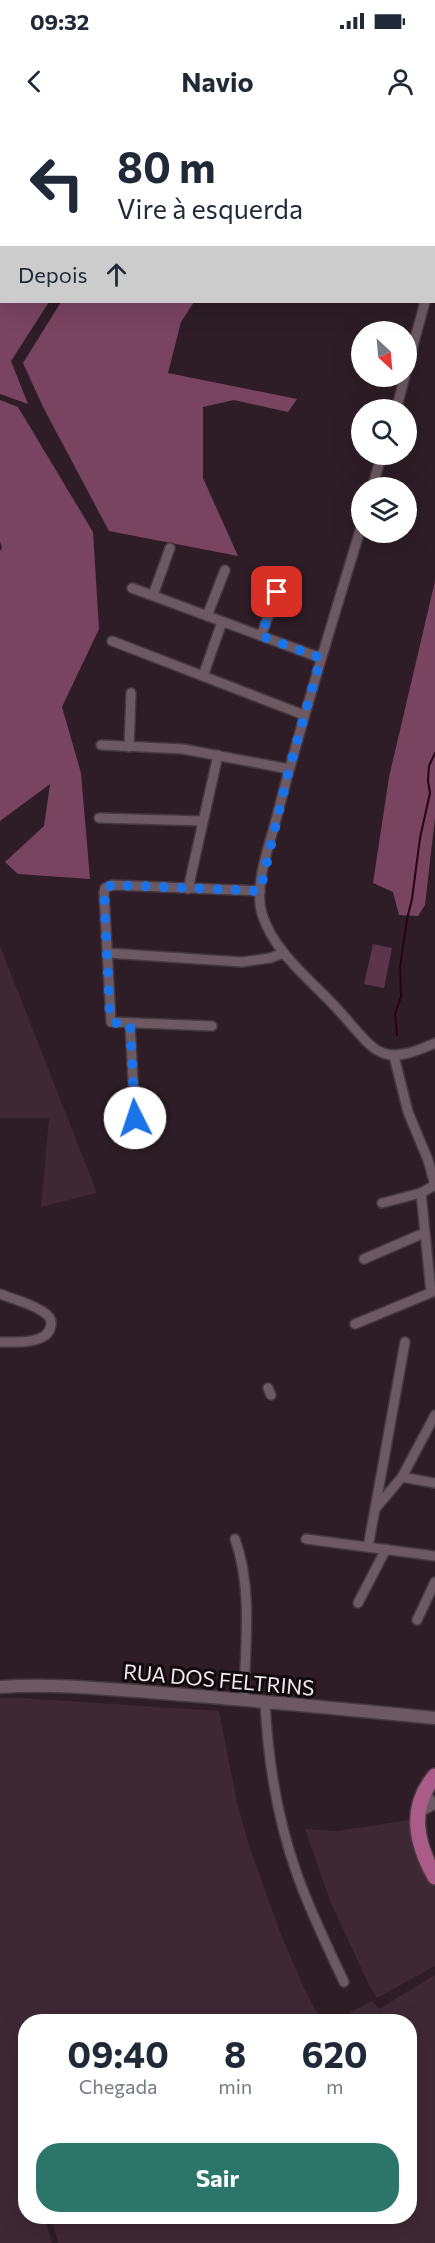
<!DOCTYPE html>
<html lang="pt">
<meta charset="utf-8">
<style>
:root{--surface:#fff;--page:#f6f6f7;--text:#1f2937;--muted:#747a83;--accent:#2b7668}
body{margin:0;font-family:Commissioner,sans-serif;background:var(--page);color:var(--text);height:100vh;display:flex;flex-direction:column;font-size:22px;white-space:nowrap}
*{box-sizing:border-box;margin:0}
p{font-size:20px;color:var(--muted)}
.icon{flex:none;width:33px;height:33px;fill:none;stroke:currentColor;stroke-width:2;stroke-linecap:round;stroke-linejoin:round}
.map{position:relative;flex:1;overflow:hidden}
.panel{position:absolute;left:18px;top:1894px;width:399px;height:210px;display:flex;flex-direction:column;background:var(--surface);border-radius:24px;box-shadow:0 6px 24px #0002}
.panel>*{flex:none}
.top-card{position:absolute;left:0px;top:0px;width:435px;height:183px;box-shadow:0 6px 24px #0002;background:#fff;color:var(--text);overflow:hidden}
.needle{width:39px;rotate:154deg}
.tools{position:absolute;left:351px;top:201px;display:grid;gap:12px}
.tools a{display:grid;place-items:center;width:66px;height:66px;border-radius:50%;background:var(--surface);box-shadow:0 6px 24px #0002;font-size:30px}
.pin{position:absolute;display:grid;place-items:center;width:51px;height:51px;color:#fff;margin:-26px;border-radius:12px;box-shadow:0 3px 9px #0006}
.me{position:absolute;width:66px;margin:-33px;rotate:356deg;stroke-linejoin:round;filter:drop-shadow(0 0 4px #0008)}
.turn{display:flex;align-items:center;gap:21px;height:126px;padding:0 18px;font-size:27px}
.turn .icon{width:78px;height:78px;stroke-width:2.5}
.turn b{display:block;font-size:42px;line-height:51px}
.then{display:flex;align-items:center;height:57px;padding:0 18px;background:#0003;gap:12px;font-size:22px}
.eta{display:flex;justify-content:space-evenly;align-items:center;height:102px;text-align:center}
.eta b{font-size:36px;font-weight:700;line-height:42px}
.button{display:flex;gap:12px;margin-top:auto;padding:12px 18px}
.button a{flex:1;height:69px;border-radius:24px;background:var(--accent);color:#fff;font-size:24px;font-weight:700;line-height:69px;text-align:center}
.status{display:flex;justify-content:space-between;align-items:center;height:42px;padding:0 30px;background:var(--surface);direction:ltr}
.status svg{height:16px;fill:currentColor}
header{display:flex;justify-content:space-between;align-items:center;height:78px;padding:0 18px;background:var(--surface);font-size:27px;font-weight:700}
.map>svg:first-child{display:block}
.built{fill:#3e2834}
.green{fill:#5c354a}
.forest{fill:#794460}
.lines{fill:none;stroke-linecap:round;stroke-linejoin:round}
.stream{stroke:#2a0019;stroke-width:2}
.minor-casing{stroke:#463840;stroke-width:12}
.tertiary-casing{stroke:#463840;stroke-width:15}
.primary-casing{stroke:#463840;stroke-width:18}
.minor{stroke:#6c5962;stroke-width:9}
.tertiary{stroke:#6c5962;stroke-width:12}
.primary{stroke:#aa5b87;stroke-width:15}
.route{stroke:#1a73e8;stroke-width:10;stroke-dasharray:0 18}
.labels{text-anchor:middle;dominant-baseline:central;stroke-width:6;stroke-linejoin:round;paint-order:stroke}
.street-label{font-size:21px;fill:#f2e7ec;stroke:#110a0e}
</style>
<div class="status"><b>09:32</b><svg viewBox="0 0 49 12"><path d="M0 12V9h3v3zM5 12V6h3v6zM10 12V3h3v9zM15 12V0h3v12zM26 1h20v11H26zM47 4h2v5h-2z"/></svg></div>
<header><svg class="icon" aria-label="back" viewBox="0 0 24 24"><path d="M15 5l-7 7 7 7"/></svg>Navio<svg class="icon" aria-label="person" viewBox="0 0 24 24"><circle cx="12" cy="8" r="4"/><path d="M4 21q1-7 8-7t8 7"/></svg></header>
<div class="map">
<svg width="435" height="2123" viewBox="0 0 435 2123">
<rect width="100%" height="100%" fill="#2e1d26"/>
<g class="built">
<path d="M0,826L97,1073L41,1087L49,998H0Z"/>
<path d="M0,1578H23L219,1591L237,1682L249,1726L282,1817L305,1870L322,1902H26V2001H23L26,2012V2097H45L52,2123H0Z"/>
<path d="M410,1700L418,1738L435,1768V1846L377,1878L369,1865L331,1783L305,1709L336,1711Z"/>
<path d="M435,1855V2123H58L51,2097H410V1902H331L372,1881L379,1889Z"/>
</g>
<path class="green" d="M373,824L392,828L384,868L364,864Z"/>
<g class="forest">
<path d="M0,0L161,1L2,2V182H49L11,241L28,284L0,274Z"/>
<path d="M61,182H194L181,202L168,253L297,279L288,292L234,280L203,287V358L238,436L109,411L43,287L23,243Z"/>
<path d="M0,280L18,287L93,412L99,509L62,587L81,653L90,759L18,754L5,742L44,706L50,664L0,701V431L2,428L0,421Z"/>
<path d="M435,461V698L425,785L418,796L399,795L393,772L373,763L389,657Z"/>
</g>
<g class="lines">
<path class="stream" d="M397,915L395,894L401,877L400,847L407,799L412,779L420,718L430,673L428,661L429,646L435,633"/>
<defs>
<g id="minor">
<path d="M175,0L180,2"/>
<path d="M434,65L435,66"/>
<path d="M434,151L435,146"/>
<path d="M406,251L425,182"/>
<path d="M396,290L405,256"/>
<path d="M372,368L382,334"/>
<path d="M362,404C333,500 303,595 278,692C271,722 253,764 262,794C275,835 314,862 341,893C376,932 380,948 435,923"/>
<path d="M132,468L321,538"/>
<path d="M153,475L170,428"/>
<path d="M207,496L225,450"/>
<path d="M261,516L277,472"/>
<path d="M112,521L304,595"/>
<path d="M203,556L222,502"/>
<path d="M101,625L183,629L289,649"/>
<path d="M129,627L131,573"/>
<path d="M99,698L203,701"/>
<path d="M188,769L218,635"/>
<path d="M108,833L242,842L270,838L284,833"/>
<path d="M130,904L135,998"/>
<path d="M212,906L111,902L104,772L105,768L112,765L260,771"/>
<path d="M394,936L408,992L428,1040L435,1065"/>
<path d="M421,1073L431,1172"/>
<path d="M382,1083L421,1073L435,1065"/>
<path d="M364,1139L424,1113"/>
<path d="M0,1174C13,1179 29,1183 40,1190C46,1193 52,1198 51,1205C49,1225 14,1222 0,1222"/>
<path d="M355,1204L435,1171"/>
<path d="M268,1268L271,1275"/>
<path d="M402,1357L435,1363"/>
<path d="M375,1389L405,1222"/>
<path d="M235,1419C253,1469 245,1526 244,1579"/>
<path d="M306,1419L435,1436"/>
<path d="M368,1427L375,1389L402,1357L435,1295"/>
<path d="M358,1483L386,1429"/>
<path d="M417,1500L435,1462"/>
<path d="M265,1582C268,1641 277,1700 298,1757C311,1793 328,1828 344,1862"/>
<path d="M424,1690L435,1684L429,1678"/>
</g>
<path id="tertiary" d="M0,1567C53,1563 108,1569 160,1573C252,1580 343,1589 435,1598"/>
<path id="primary" d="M435,1656C408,1688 416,1723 435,1757"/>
</defs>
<use href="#minor" class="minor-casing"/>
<use href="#tertiary" class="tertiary-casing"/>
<use href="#primary" class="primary-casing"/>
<use href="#minor" class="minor"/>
<use href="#tertiary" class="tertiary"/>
<use href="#primary" class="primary"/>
</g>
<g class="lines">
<path class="route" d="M135,998L130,904L116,903L110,899L104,772L105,768L112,765L260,771L289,649L321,538L261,516L277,472"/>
</g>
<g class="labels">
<g class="street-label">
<text transform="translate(219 1559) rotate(5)">RUA DOS FELTRINS</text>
</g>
</g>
</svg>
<div class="tools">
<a><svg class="needle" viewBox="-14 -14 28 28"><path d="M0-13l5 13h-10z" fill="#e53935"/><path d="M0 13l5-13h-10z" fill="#747a83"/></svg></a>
<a><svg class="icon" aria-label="search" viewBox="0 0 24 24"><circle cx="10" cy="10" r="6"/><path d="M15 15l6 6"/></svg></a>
<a><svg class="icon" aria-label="layers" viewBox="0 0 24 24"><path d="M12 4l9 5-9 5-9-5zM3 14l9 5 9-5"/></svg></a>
</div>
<div class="pin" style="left:277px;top:472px;background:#d93025"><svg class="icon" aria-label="arrive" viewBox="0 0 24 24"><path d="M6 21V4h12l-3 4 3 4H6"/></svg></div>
<svg class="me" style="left:135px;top:998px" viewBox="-20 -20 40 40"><circle r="19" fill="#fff"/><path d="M0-13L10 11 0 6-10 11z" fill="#1a73e8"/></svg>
<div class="top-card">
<div class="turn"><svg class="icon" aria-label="left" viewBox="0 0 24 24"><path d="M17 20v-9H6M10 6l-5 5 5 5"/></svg><div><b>80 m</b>Vire à esquerda</div></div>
<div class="then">Depois<svg class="icon" aria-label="ahead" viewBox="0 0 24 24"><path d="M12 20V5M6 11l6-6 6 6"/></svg></div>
</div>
<section class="panel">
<div class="eta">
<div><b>09:40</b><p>Chegada</p></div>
<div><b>8</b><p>min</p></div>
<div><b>620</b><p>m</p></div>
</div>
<div class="button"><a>Sair</a></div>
</section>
</div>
